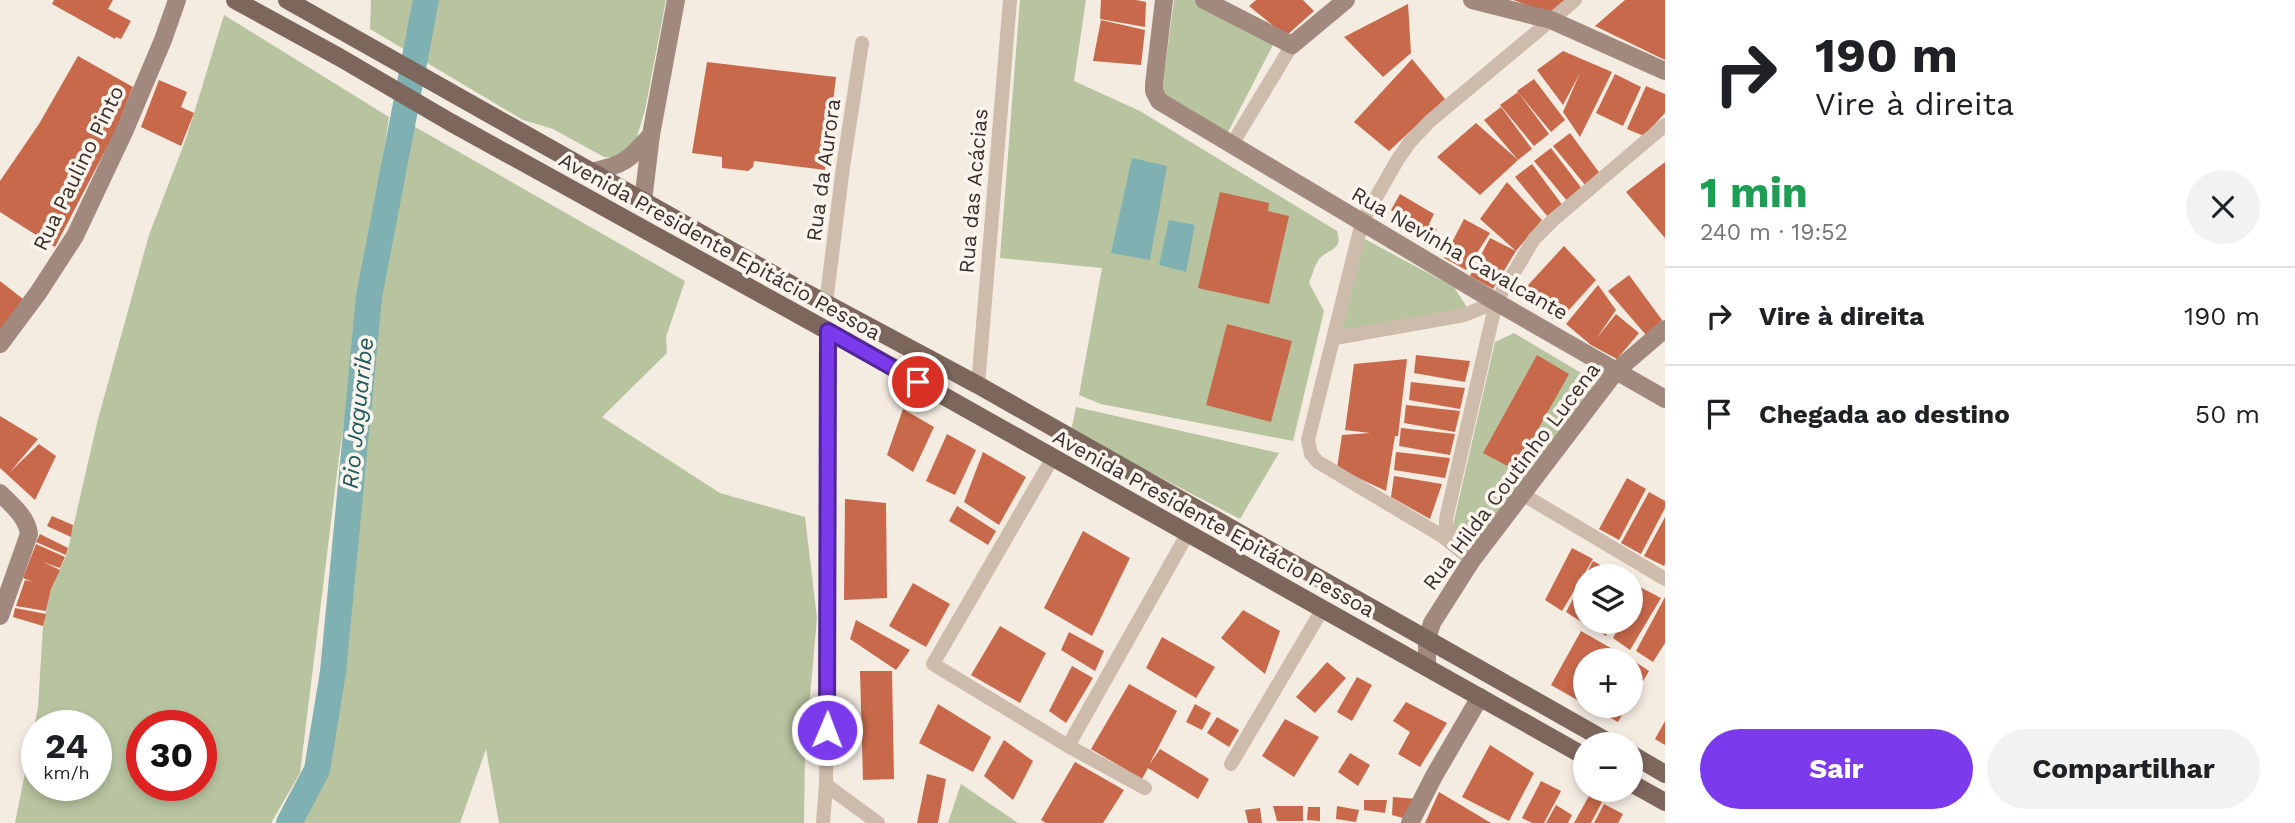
<!DOCTYPE html>
<html lang="pt">
<meta charset="utf-8">
<style>
:root{--surface:#fff;--page:#f2f2f2;--text:#202124;--muted:#757577;--line:#e0e0e0;--accent:#7c3aed}
body{margin:0;font-family:"Work Sans",sans-serif;background:var(--page);color:var(--text);height:100vh;display:flex;flex-direction:column;font-size:26px;white-space:nowrap}
*{box-sizing:border-box;margin:0}
p{font-size:23px;color:var(--muted)}
.icon{flex:none;width:38px;height:38px;fill:none;stroke:currentColor;stroke-width:2;stroke-linecap:round;stroke-linejoin:round}
.map{position:relative;flex:1;overflow:hidden}
.drawer{display:flex;flex-direction:column;background:var(--surface);width:630px}
.drawer>*{flex:none}
.hud{background:#fff;color:var(--text);overflow:hidden}
.fabs{position:absolute;left:1573px;top:564px;display:grid;gap:14px}
.fabs a{display:grid;place-items:center;width:70px;height:70px;border-radius:50%;background:var(--surface);box-shadow:0 4px 10px #0003;font-size:35px}
.speed{position:absolute;left:21px;top:710px;display:flex;gap:14px;font-size:35px;font-weight:700;text-align:center}
.speed>*{display:grid;place-content:center;width:91px;height:91px;border-radius:50%;background:var(--surface);box-shadow:0 4px 10px #0003;line-height:1}
.speed small{font-size:18px;font-weight:400}
.speed .limit{border:10px solid #d22;background:#fff;color:#111}
.pin{position:absolute;display:grid;place-items:center;width:60px;height:60px;color:#fff;margin:-30px;border:4px solid #fff;border-radius:50%;box-shadow:0 2px 7px #0007}
.me{position:absolute;width:77px;margin:-38px;rotate:1deg;stroke-linejoin:round;filter:drop-shadow(0 0 5px #0008)}
.turn{display:flex;align-items:center;gap:24px;height:147px;padding:0 35px;font-size:32px}
.turn .icon{width:91px;height:91px;stroke-width:2.5}
.turn b{display:block;font-size:49px;line-height:60px}
.round{display:grid;place-items:center;flex:none;width:74px;height:74px;border-radius:37px;background:var(--page)}
.headline{display:flex;align-items:center;justify-content:space-between;height:119px;padding:0 35px}
h1{font-size:42px;font-weight:700;line-height:52px;color:#1e9e55}
.cta{display:flex;gap:14px;margin-top:auto;padding:14px 35px}
.cta a{flex:1;height:80px;border-radius:42px;background:var(--accent);color:#fff;font-size:28px;font-weight:700;line-height:80px;text-align:center}
.cta a+a{background:var(--page);color:var(--text)}
ul{padding:0;list-style:none}
li{display:flex;align-items:center;gap:21px;height:98px;padding:0 35px;border-top:2px solid var(--line)}
li div{flex:1}
li b{display:block;font-size:26px}
li em{font-style:normal}
main{display:flex;flex:1;min-height:0}
.map>svg:first-child{display:block}
.green{fill:#b8c4a0;fill-rule:evenodd}
.water{fill:#7fb0b2}
.lines{fill:none;stroke-linecap:round;stroke-linejoin:round}
.river{stroke:#7fb0b2;stroke-width:26}
.building{fill:#c8694b}
.street{stroke:#cdbbac;stroke-width:14}
.secondary{stroke:#a18a7d;stroke-width:18}
.primary{stroke:#7d675c;stroke-width:18}
.route-casing{stroke:#51269a;stroke-width:18}
.route{stroke:#7c3aed;stroke-width:12}
.labels{text-anchor:middle;dominant-baseline:central;stroke-width:7;stroke-linejoin:round;paint-order:stroke}
.street-label{font-size:21px;fill:#3b302b;stroke:#fbf5ee}
.water-label{font-size:23px;font-style:italic;fill:#1f5a5e;stroke:#fbf5ee}
</style>
<main>
<div class="map">
<svg width="1665" height="823" viewBox="0 0 1665 823">
<rect width="100%" height="100%" fill="#f4ebe1"/>
<g class="green">
<path d="M371,0H666L645,110L634,147L620,157H604L553,129L523,120L370,29Z"/>
<path d="M1020,0H1086L1074,81L1140,111L1337,231C1344,252 1326,248 1318,261C1314,267 1312,276 1309,283L1324,311L1293,441L1101,404L1079,395L1102,268L1000,258Z"/>
<path d="M1174,0H1194L1275,41L1225,138L1161,99Z"/>
<path d="M224,15L389,117L339,457L300,773L271,823H15L38,707L43,626L51,589L67,554L98,419L149,235L187,136ZM37,726H96V786H37ZM142,726H201V786H142Z"/>
<path d="M403,120L685,281L666,337L667,353L602,417L720,493L805,517L817,618L805,751L804,823H499L486,749L460,823H287L317,770L369,297Z"/>
<path d="M1361,237L1454,287L1468,309L1341,333Z"/>
<path d="M1514,333L1583,374L1596,389L1477,545L1464,549L1453,525L1495,342Z"/>
<path d="M1076,407L1279,453L1240,519L1071,431Z"/>
<path d="M961,784L1018,823H948Z"/>
</g>
<g class="water">
<path d="M1132,158L1167,166L1150,260L1111,253Z"/>
<path d="M1169,220L1195,225L1186,272L1159,265Z"/>
</g>
<g class="lines">
<path class="river" d="M289,823L317,770L333,672L369,297L426,0"/>
</g>
<g class="building">
<path d="M54,0H113L108,9L131,21L121,39L116,37L115,39L52,4Z"/>
<path d="M1101,0H1136L1146,2L1145,27L1100,19Z"/>
<path d="M1256,0H1303L1314,11L1286,36L1249,6Z"/>
<path d="M1513,0H1566L1551,14Z"/>
<path d="M1625,0H1665V60L1595,26Z"/>
<path d="M1408,4L1411,53L1383,77L1344,37Z"/>
<path d="M1101,20L1145,30L1141,65L1093,61Z"/>
<path d="M1563,51L1612,72L1580,137L1563,112L1580,73L1563,105L1537,70Z"/>
<path d="M78,56L133,87L115,132L55,247L0,212V181L39,124Z"/>
<path d="M1412,59L1445,99L1389,151L1354,122Z"/>
<path d="M707,62L836,77L825,170L754,161L753,167L748,171L722,168V157L692,153Z"/>
<path d="M1615,74L1641,87L1623,126L1596,113Z"/>
<path d="M1534,79L1565,120L1551,132L1517,91Z"/>
<path d="M159,80L187,92L181,107L194,113L181,146L141,127Z"/>
<path d="M1646,86L1665,94V113L1644,136L1627,129Z"/>
<path d="M1518,92L1549,134L1534,146L1500,105Z"/>
<path d="M1501,107L1532,149L1518,160L1484,120Z"/>
<path d="M1476,123L1518,160L1480,195L1437,157Z"/>
<path d="M1570,133L1601,175L1586,186L1553,146Z"/>
<path d="M1551,148L1583,190L1568,202L1534,161Z"/>
<path d="M1665,162V238L1626,192Z"/>
<path d="M1532,164L1563,206L1548,217L1515,177Z"/>
<path d="M1507,182L1542,220L1516,251L1480,219Z"/>
<path d="M1220,192L1269,203L1268,211L1289,216L1269,304L1198,288Z"/>
<path d="M1400,194L1434,214L1429,224L1437,229L1434,235L1391,210Z"/>
<path d="M1464,219L1490,233L1466,270L1444,258Z"/>
<path d="M1490,238L1516,251L1493,289L1470,276Z"/>
<path d="M1564,246L1596,280L1558,322L1518,296Z"/>
<path d="M1629,275L1662,320L1646,335L1608,291Z"/>
<path d="M0,281L23,299L0,330Z"/>
<path d="M1598,285L1616,310L1596,339L1616,314L1639,333L1617,359L1591,345L1566,324Z"/>
<path d="M1227,324L1292,341L1271,422L1206,405Z"/>
<path d="M1416,355L1470,361L1465,382L1414,373Z"/>
<path d="M1537,355L1569,374L1515,470L1483,453Z"/>
<path d="M1407,359L1398,436H1395L1386,491L1337,468L1342,435L1370,433L1345,430L1354,364Z"/>
<path d="M1411,382L1465,388L1460,409L1409,400Z"/>
<path d="M1406,405L1460,411L1455,432L1404,423Z"/>
<path d="M903,409L934,427L913,472L887,455Z"/>
<path d="M0,416L38,439L10,472L39,444L56,456L35,500L0,468Z"/>
<path d="M1401,428L1455,434L1450,455L1399,446Z"/>
<path d="M947,434L976,450L955,495L926,481Z"/>
<path d="M983,452L1026,477L999,525L964,502Z"/>
<path d="M1396,452L1450,458L1445,478L1394,470Z"/>
<path d="M1394,476L1442,484L1430,519L1391,497Z"/>
<path d="M1627,478L1646,489L1619,540L1599,529Z"/>
<path d="M1649,492L1665,501V508L1641,554L1621,543Z"/>
<path d="M845,499L886,503L887,598L844,600Z"/>
<path d="M957,506L996,531L988,545L949,521Z"/>
<path d="M52,516L73,525L71,537L47,526Z"/>
<path d="M1665,517V564L1664,566L1644,556Z"/>
<path d="M1083,531L1130,558L1092,636L1044,608Z"/>
<path d="M40,534L68,548L66,555L36,542Z"/>
<path d="M36,544L65,557L60,568L43,562L60,570L51,589L46,611L16,606L25,580L33,582L23,578Z"/>
<path d="M1572,548L1593,559L1562,611L1545,600Z"/>
<path d="M1593,561L1613,572L1611,576H1586V619L1583,623L1566,612Z"/>
<path d="M913,583L950,604L926,647L889,626Z"/>
<path d="M1640,587L1661,598L1630,650L1613,638L1622,621H1631V605Z"/>
<path d="M1665,597V643L1653,662L1636,651Z"/>
<path d="M15,608L46,614L43,626L13,617Z"/>
<path d="M1243,610L1280,631L1265,674L1221,638Z"/>
<path d="M856,620L910,650L896,670L850,639Z"/>
<path d="M1590,621H1614L1606,636L1589,625Z"/>
<path d="M1000,626L1046,653L1020,703L971,675Z"/>
<path d="M1581,631L1637,663L1649,671L1631,701V660H1586V705L1551,685Z"/>
<path d="M1069,632L1104,651L1095,671L1061,650Z"/>
<path d="M1162,637L1215,667L1196,698L1146,668Z"/>
<path d="M1327,662L1346,678L1315,713L1296,697Z"/>
<path d="M1072,666L1093,678L1066,723L1049,711Z"/>
<path d="M860,671H892L894,779L863,780Z"/>
<path d="M1357,677L1372,685L1352,721L1337,712Z"/>
<path d="M1129,684L1177,711L1149,765L1160,749L1209,779L1198,799L1148,768L1142,779L1091,749Z"/>
<path d="M1406,702L1447,723L1420,767L1398,754L1410,732L1393,721Z"/>
<path d="M938,704L991,737L973,772L919,743Z"/>
<path d="M1195,704L1211,713L1202,730L1186,722Z"/>
<path d="M1587,705H1628L1618,722Z"/>
<path d="M1217,717L1239,730L1229,747L1207,733Z"/>
<path d="M1285,719L1319,737L1294,777L1262,756Z"/>
<path d="M1665,721V745L1655,739Z"/>
<path d="M1004,740L1033,761L1013,800L984,776Z"/>
<path d="M1490,745L1534,773L1509,821L1462,797Z"/>
<path d="M1350,753L1370,765L1358,786L1338,772Z"/>
<path d="M1075,762L1124,790L1103,823H1046L1041,820Z"/>
<path d="M927,774L946,779L938,823H917Z"/>
<path d="M1541,781L1561,791L1544,823H1532L1522,818Z"/>
<path d="M1439,792L1491,823H1425Z"/>
<path d="M1590,794L1602,802L1591,823H1574Z"/>
<path d="M1393,797L1418,799L1407,819L1392,815Z"/>
<path d="M1364,800H1387L1385,813L1364,810Z"/>
<path d="M1604,804L1623,814L1618,823H1594Z"/>
<path d="M1556,805L1572,815L1568,823H1546Z"/>
<path d="M1273,806H1303V821H1277Z"/>
<path d="M1337,806L1359,810L1356,822L1336,819Z"/>
<path d="M1308,807H1320V821L1307,820Z"/>
<path d="M1260,808L1262,823H1248L1245,810Z"/>
</g>
<g class="lines">
<g class="street">
<path d="M1231,146L1292,45"/>
<path d="M826,303L843,167L862,43"/>
<path d="M1335,338L1464,315L1496,302"/>
<path d="M978,385L1010,0"/>
<path d="M1052,459L933,664L1068,746L1145,788"/>
<path d="M1522,494L1665,579"/>
<path d="M1458,540L1446,528V519L1496,302L1534,239L1553,220L1665,125"/>
<path d="M1472,560L1442,536L1318,462L1311,454L1308,440L1362,222L1398,159L1410,142L1430,121L1575,0"/>
<path d="M1068,746L1188,533"/>
<path d="M1231,764L1322,610"/>
<path d="M826,785L878,823"/>
<path d="M823,823L826,785L828,619V331"/>
</g>
<g class="secondary">
<path d="M1164,0L1154,84V91L1159,101L1496,302L1665,399"/>
<path d="M1204,0L1292,45L1346,0"/>
<path d="M1472,0L1551,20L1665,71"/>
<path d="M590,172C624,165 628,161 651,135"/>
<path d="M643,201L651,135L676,0"/>
<path d="M0,344L38,293L75,236L124,132L163,40L177,0"/>
<path d="M0,493C12,505 27,517 29,534L0,616"/>
<path d="M1427,667V639L1432,623L1472,560L1616,371L1665,329"/>
<path d="M1410,823L1434,776L1480,697"/>
</g>
<g class="primary">
<path d="M235,0L339,57L450,122L828,331L1586,757"/>
<path d="M287,0L803,291L978,385L1612,744"/>
<path d="M1631,754L1665,774"/>
<path d="M1631,783L1665,802"/>
</g>
</g>
<g class="lines">
<defs>
<path id="route" d="M827,730L828,331L918,382"/>
</defs>
<use href="#route" class="route-casing"/>
<use href="#route" class="route"/>
</g>
<g class="labels">
<g class="street-label">
<text transform="translate(78 168) rotate(-64)">Rua Paulino Pinto</text>
<text transform="translate(823 170) rotate(-82)">Rua da Aurora</text>
<text transform="translate(973 191) rotate(-85)">Rua das Acácias</text>
<text transform="translate(720 246) rotate(29)">Avenida Presidente Epitácio Pessoa</text>
<text transform="translate(1460 253) rotate(30)">Rua Nevinha Cavalcante</text>
<text transform="translate(1511 476) rotate(-53)">Rua Hilda Coutinho Lucena</text>
<text transform="translate(1214 523) rotate(29)">Avenida Presidente Epitácio Pessoa</text>
</g>
<g class="water-label">
<text transform="translate(358 413) rotate(-84)">Rio Jaguaribe</text>
</g>
</g>
</svg>
<div class="fabs">
<a><svg class="icon" aria-label="layers" viewBox="0 0 24 24"><path d="M12 4l9 5-9 5-9-5zM3 14l9 5 9-5"/></svg></a>
<a>+</a>
<a>−</a>
</div>
<div class="speed"><div>24<small>km/h</small></div><div class="limit">30</div></div>
<div class="pin" style="left:918px;top:382px;background:#d93025"><svg class="icon" aria-label="arrive" viewBox="0 0 24 24"><path d="M6 21V4h12l-3 4 3 4H6"/></svg></div>
<svg class="me" style="left:827px;top:730px" viewBox="-20 -20 40 40"><circle r="17" fill="#7c3aed" stroke="#fff" stroke-width="3"/><path d="M0-11L8 9 0 5-8 9z" fill="#fff"/></svg>
</div>
<section class="drawer">
<div class="hud">
<div class="turn"><svg class="icon" aria-label="right" viewBox="0 0 24 24"><path d="M7 20v-9h11M14 6l5 5-5 5"/></svg><div><b>190 m</b>Vire à direita</div></div>
</div>
<div class="headline"><div><h1>1 min</h1><p>240 m · 19:52</p></div><a class="round"><svg class="icon" aria-label="close" viewBox="0 0 24 24"><path d="M6 6l12 12M18 6L6 18"/></svg></a></div>
<ul>
<li><svg class="icon" aria-label="right" viewBox="0 0 24 24"><path d="M7 20v-9h11M14 6l5 5-5 5"/></svg><div><b>Vire à direita</b></div><em>190 m</em></li>
<li><svg class="icon" aria-label="arrive" viewBox="0 0 24 24"><path d="M6 21V4h12l-3 4 3 4H6"/></svg><div><b>Chegada ao destino</b></div><em>50 m</em></li>
</ul>
<div class="cta"><a>Sair</a><a>Compartilhar</a></div>
</section>
</main>
